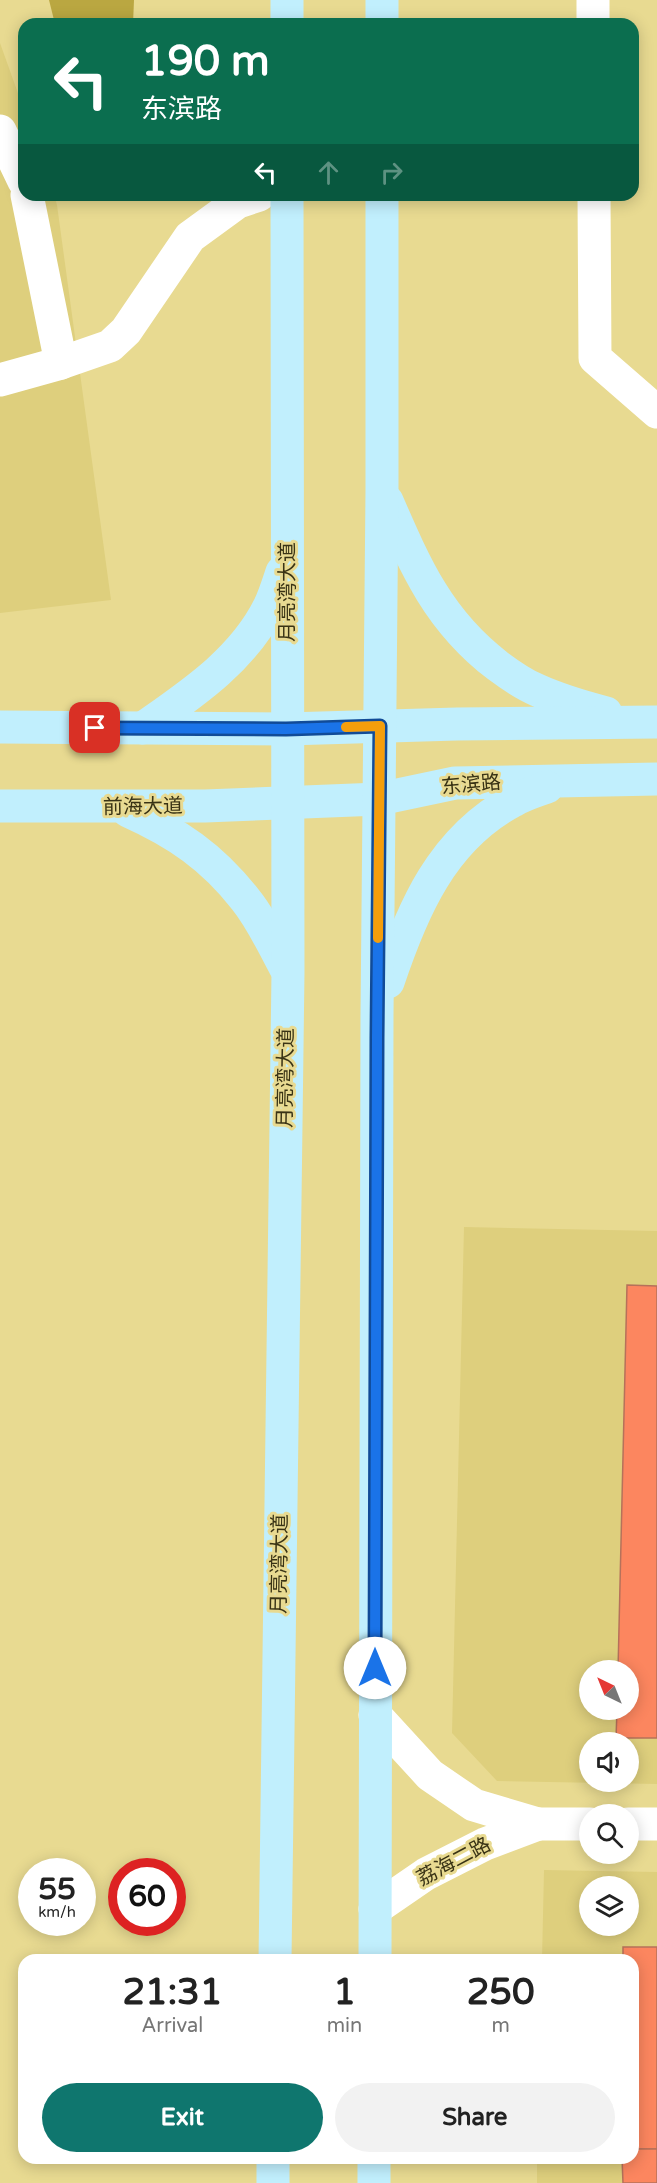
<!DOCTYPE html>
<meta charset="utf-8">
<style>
:root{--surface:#fff;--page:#f2f2f2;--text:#222;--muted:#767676;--accent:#0f766e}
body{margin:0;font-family:"Varela Round","Noto Sans SC",sans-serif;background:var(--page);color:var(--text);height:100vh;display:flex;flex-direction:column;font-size:22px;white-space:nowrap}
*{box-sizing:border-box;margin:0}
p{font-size:20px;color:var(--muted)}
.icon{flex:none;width:33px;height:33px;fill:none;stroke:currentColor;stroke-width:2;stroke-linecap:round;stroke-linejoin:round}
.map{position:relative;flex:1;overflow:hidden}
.details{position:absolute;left:18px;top:1954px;width:621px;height:210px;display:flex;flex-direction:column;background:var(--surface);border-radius:18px;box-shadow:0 3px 15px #0003}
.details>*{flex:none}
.top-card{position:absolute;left:18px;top:18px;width:621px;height:183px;border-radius:18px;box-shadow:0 3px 15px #0003;background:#0b6e4f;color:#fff;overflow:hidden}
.needle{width:39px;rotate:317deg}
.fabs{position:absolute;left:579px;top:1660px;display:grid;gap:12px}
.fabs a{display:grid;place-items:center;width:60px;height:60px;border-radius:50%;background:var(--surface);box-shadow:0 3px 15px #0003;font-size:30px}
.speed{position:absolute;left:18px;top:1858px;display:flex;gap:12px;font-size:30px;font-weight:700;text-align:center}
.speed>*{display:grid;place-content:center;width:78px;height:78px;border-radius:50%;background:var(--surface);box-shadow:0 3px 15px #0003;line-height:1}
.speed small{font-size:15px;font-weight:400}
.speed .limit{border:9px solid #d22;background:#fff;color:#111}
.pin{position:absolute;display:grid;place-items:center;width:51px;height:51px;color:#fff;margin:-26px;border-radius:12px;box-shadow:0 3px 9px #0006}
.me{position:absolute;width:66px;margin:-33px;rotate:0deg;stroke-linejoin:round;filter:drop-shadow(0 0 4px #0008)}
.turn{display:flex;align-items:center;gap:21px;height:126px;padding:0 24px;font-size:27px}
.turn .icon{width:78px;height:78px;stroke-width:2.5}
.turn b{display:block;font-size:42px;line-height:51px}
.lanes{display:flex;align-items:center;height:57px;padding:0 24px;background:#0003;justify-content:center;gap:30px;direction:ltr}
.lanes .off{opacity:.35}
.eta{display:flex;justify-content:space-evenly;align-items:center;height:102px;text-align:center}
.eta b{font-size:36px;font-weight:800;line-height:42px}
.action{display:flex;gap:12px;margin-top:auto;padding:12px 24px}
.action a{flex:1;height:69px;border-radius:36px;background:var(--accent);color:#fff;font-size:24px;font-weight:800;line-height:69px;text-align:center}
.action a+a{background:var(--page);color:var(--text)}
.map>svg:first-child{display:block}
.built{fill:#decf7d;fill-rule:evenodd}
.forest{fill:#baa741}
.building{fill:#fc865f;stroke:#b6715a;stroke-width:1.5}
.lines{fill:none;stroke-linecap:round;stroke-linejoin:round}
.minor{stroke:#fff;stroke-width:33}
.major{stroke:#c1effd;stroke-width:33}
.route-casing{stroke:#114b97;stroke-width:15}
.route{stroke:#1a73e8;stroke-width:10}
.slow{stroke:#f59e0b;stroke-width:10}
.labels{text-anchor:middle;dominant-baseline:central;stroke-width:6;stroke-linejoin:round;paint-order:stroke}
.street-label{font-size:20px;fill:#393315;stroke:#e8da91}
</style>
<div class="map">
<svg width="657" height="2183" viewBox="0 0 657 2183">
<rect width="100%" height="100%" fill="#e8da91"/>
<g class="built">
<path d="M0,43L24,110V195H54L57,205L111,600L0,613Z"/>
<path d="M464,1227L657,1231V1784L497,1781L452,1733ZM590,1671H628V1710H590ZM590,1743H628V1782H590Z"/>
<path d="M544,1870L657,1872V2183H537V2159L633,2158V1960H542ZM590,1887H628V1926H590Z"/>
</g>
<path class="forest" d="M49,0H134L133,24H55Z"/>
<g class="building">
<path d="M627,1285L657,1286V1738H616L617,1710H628V1671H618Z"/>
<path d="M623,1947H657V2149H633V1960H623Z"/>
<path d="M633,2149H657V2183H623L622,2158H633Z"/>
</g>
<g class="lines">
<g class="minor">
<path d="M593,0V24"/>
<path d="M0,131L24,181"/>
<path d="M27,195L61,363"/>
<path d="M594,195L595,358L657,412"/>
<path d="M0,380L61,363L110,346L126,331L190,237L238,202L259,195"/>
<path d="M538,1824H590"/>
<path d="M628,1824H657"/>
<path d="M375,1909L426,1874L485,1844L538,1824L474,1805L430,1775L375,1715"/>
</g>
<g class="major">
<path d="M287,0V24"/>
<path d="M382,0V24"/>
<path d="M387,501C416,568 439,621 498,666C510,675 523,684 537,690C559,700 583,707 606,713"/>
<path d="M0,727L287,729L457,724L657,722"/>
<path d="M143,728C190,695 242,661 269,607C274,597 278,584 282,572"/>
<path d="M0,806H205L379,799L455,783L657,779"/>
<path d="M128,811C177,833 212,857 245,899C262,920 273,945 285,967"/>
<path d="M388,982C412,910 442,839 513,801C523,795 536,791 547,787"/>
<path d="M275,1960L288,972L287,195"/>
<path d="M375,1960L377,1015L382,490V195"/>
<path d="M273,2183V2158"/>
<path d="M374,2183V2158"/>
</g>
</g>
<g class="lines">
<defs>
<path id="route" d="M95,728L286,729L380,726L377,1038L375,1668"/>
</defs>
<use href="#route" class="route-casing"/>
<use href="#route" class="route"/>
<path class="slow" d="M346,727L380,726L378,938"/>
</g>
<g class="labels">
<g class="street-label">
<text transform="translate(288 592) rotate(-90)">月亮湾大道</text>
<text transform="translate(471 785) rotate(-5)">东滨路</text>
<text transform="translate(143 807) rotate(-1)">前海大道</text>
<text transform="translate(286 1078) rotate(-89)">月亮湾大道</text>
<text transform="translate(280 1564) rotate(-89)">月亮湾大道</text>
<text transform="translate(454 1862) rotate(-28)">荔海二路</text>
</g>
</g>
</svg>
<div class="fabs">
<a><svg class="needle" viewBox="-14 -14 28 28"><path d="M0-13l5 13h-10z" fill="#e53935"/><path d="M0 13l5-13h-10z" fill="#767676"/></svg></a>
<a><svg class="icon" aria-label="sound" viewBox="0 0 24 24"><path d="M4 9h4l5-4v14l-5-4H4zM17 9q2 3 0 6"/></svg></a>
<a><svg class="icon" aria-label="search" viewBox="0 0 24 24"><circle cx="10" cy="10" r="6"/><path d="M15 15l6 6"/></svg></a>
<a><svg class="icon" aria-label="layers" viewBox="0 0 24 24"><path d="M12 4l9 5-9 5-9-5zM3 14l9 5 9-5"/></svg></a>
</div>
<div class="speed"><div>55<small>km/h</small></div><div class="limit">60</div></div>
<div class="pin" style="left:95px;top:728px;background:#d93025"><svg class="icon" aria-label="arrive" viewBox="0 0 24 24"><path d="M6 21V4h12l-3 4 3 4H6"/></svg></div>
<svg class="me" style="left:375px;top:1668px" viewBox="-20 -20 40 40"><circle r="19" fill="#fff"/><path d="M0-13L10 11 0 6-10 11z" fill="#1a73e8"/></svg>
<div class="top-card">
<div class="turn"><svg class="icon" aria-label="left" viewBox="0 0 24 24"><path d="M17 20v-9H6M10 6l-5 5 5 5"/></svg><div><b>190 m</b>东滨路</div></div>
<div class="lanes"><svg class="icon" aria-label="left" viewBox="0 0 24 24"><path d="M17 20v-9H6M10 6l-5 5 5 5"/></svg><svg class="icon off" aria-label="ahead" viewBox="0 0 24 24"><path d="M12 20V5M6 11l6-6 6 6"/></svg><svg class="icon off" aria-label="right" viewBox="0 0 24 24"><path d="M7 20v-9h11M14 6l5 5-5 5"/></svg></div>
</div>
<section class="details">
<div class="eta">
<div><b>21:31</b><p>Arrival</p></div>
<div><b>1</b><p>min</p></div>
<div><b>250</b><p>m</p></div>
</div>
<div class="action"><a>Exit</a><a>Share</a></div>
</section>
</div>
